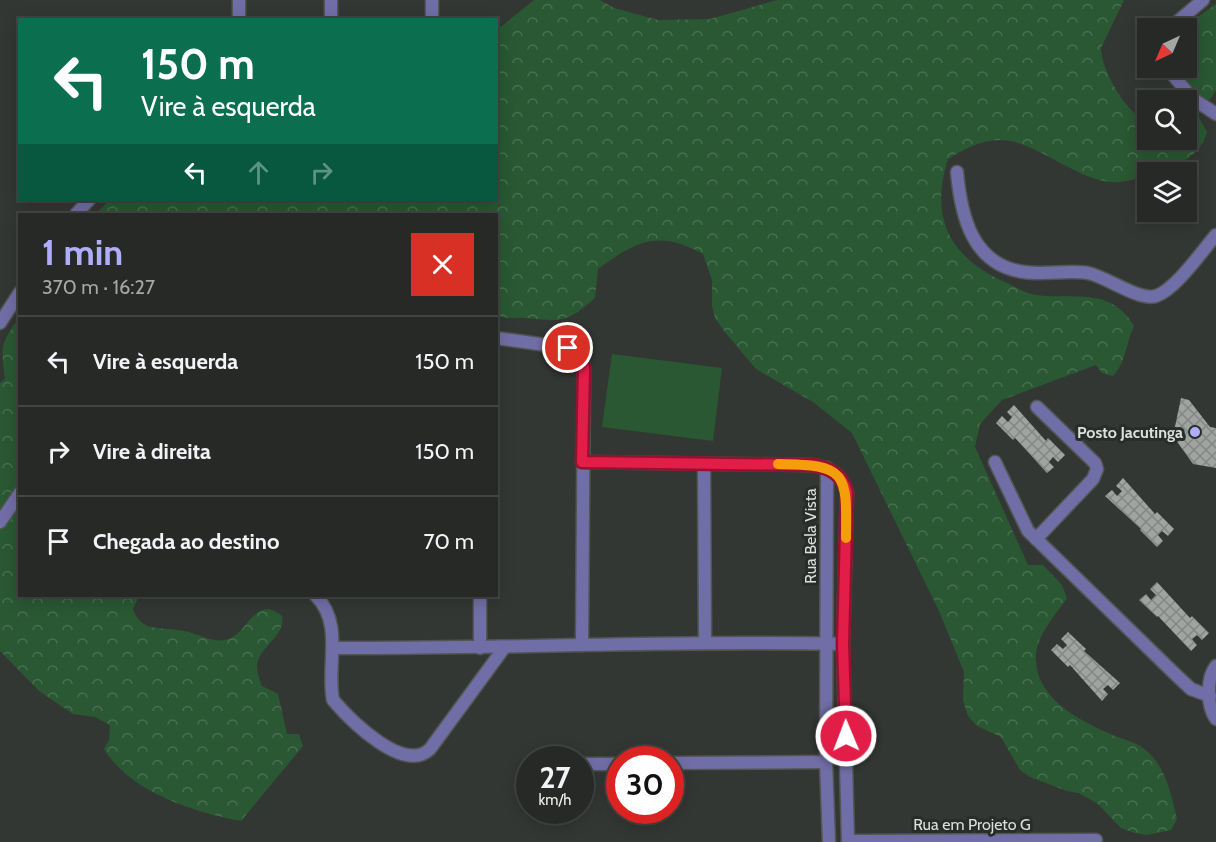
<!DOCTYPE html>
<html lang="pt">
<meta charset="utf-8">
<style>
:root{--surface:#262926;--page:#2e312e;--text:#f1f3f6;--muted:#a4a6a7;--line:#424543;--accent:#b0aefa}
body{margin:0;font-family:Cabin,sans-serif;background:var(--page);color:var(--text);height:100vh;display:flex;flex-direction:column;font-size:22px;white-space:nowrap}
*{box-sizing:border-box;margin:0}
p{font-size:20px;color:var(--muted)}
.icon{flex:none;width:33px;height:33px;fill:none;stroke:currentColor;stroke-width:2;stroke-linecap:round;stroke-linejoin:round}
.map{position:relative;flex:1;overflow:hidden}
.details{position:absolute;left:18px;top:213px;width:480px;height:384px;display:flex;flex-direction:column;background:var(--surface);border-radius:0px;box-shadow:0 3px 15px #0003,0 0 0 2px var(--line)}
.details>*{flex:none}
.hud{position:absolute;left:18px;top:18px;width:480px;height:183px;border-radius:0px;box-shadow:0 3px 15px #0003,0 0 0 2px var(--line);background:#0b6e4f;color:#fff;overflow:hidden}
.needle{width:39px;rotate:224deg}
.controls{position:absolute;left:1137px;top:18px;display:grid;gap:12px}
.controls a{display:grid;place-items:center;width:60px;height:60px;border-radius:0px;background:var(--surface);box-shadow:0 3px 15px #0003,0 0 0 2px var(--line);font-size:30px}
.speed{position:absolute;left:516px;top:746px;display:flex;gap:12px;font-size:30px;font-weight:700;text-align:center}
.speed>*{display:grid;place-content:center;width:78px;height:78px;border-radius:50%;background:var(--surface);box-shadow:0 3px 15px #0003,0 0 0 2px var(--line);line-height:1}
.speed small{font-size:15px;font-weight:400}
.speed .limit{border:9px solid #d22;background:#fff;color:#111}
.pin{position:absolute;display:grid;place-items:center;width:51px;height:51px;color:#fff;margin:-26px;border:3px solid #fff;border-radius:50%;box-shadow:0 2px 6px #0007}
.me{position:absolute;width:66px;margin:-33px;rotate:359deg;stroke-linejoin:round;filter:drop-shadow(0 0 4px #0008)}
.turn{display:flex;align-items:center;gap:21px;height:126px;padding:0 24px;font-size:27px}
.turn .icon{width:78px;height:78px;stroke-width:2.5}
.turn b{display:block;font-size:42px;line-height:51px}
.lanes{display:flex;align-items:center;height:57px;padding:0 24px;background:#0003;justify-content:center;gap:30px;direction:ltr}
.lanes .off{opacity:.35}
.round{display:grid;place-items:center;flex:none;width:63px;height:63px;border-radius:0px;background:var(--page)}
.head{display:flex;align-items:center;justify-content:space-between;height:102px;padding:0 24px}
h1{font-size:36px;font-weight:700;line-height:45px;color:var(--accent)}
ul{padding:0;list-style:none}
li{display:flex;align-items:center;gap:18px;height:90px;padding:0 24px;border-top:2px solid var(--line)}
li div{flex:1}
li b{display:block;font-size:22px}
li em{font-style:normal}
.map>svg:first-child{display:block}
.forest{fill:url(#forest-crowns)}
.garden{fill:#295832}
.building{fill:url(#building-cross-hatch)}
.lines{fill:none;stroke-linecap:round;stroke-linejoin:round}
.minor-casing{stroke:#525552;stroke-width:15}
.minor{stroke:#706ea6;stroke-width:12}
.route-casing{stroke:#92132f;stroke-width:15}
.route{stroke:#e11d48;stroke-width:10}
.slow{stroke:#f59e0b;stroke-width:10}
.poi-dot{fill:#b0aefa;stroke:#292d29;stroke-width:2}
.labels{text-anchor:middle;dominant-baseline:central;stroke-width:6;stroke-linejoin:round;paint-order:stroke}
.poi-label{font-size:16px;font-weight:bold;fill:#dddfdd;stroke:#292d29;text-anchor:end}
.street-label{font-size:16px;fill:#dddfdd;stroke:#292d29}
</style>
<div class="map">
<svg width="1216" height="842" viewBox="0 0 1216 842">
<defs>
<pattern id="forest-crowns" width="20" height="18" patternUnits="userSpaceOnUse" patternTransform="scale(1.5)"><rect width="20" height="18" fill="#295832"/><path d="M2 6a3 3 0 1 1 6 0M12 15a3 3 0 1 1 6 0" fill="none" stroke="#48704f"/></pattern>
<pattern id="building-cross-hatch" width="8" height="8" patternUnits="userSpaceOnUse" patternTransform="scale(1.5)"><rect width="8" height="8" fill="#9fa4a0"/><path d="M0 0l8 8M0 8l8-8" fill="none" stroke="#838784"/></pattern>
</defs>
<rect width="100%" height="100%" fill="#333733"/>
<g class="forest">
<path d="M534,0H600L614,8L658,20L710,19L777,0H1124L1101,48C1101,70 1126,113 1147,122L1148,140H1186L1187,115L1198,116L1207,132C1202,152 1183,164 1164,168C1146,172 1131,184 1112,182C1076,180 1035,140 1000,140C980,140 965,149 948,159C929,219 950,258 1007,283C1016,287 1026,294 1036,295C1074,300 1111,286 1134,326C1126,342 1126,363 1113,376L1102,373L1096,365L1002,400L980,424L975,447L1028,565H1043L1062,585L1067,598C1056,614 1038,634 1036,654C1033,696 1075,718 1108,733C1123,740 1137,741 1149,753C1166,769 1172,797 1177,819L1171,830L1147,835L1135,833L1121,828L1098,804L1079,793L1067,791L1030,777L1020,770L1001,737L977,726L968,716L963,701L964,672L939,611L852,433L813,402L756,369L724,331L715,318L712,306V280L703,254C659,230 637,240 598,269L595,298C566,324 561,321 525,318C515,317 505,320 497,315L496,214H95L110,200H496L497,30Z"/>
<path d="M1216,4V90L1210,100L1201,98L1178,68H1186V28H1183Z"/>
<path d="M19,318L20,596H139L133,609C141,634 164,626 184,631C200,634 212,644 229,639C248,632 256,594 282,616C286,637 257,647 257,667C257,673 260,680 262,686L278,694L287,734H299L303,746L241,821C193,812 130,792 104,749L109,740L110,725L95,717L73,714L39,691L0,651V383L5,379C1,347 0,344 19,318Z"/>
</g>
<path class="garden" d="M612,354L722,368L713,441L602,427Z"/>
<g class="building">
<path d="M1181,398L1189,400L1210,427L1216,428V468L1193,464L1173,436Z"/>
<path d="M1014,405L1046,441L1048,438L1065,455L1058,462L1053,457L1049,462L1054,467L1047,473L1015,438L1013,440L996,423L1002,416L1008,422L1012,417L1007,412Z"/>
<path d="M1123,478L1155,514L1157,512L1174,529L1168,536L1162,531L1158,535L1163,541L1157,547L1140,530L1141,529L1105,496L1112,490L1117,496L1122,491L1116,486Z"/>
<path d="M1157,582L1190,618L1192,616L1209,633L1202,640L1197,635L1192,639L1197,645L1191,651L1158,616L1157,617L1139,600L1146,594L1151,600L1156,595L1150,589Z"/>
<path d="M1068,632L1086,649L1084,651L1120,683L1113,690L1108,685L1103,689L1108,694L1102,701L1070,665L1068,667L1051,650L1057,644L1063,649L1067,645L1061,639Z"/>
</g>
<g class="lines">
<defs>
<g id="minor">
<path d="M239,0V20"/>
<path d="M331,20V0"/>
<path d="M432,20V0"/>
<path d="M1170,28L1203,0"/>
<path d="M1167,68L1193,99L1216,114"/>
<path d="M957,172C961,216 972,265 1024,272C1045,275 1067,270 1088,273C1107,277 1139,301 1156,296C1176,289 1202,251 1216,235"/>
<path d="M76,214L89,200"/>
<path d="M0,323L20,292"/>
<path d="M496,338L568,348L581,358L584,368L582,645"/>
<path d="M582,462L811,465C829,467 842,474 847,492L843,644L848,842"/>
<path d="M995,462L1028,531L1176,675L1191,689L1210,696"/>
<path d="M704,464L705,642"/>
<path d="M827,468L826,762L829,842"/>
<path d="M0,522L20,493"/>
<path d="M1036,539L1093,479L1097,469L1095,463L1037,407"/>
<path d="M316,596C344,624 326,666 333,700C351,721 404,774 430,749L504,648"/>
<path d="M480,596V648"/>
<path d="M334,648C504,649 673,640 843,644"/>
<path d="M1216,666C1206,678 1207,707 1216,719"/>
<path d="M670,763L826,762"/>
<path d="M580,764H620"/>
<path d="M848,841L1096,840"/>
</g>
</defs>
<use href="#minor" class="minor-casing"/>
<use href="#minor" class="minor"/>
</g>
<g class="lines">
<defs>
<path id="route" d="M568,348L581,358L584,368L582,462L811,465C829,467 842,474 847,492L843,644L846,736"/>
</defs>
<use href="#route" class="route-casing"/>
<use href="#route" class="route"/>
<path class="slow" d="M778,464C847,465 847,472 846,538"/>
</g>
<circle class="poi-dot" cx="1195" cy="432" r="6"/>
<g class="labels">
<g class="poi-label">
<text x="1183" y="432">Posto Jacutinga</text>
</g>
<g class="street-label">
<text transform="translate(810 536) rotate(-90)">Rua Bela Vista</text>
<text x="972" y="824">Rua em Projeto G</text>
</g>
</g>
</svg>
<div class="controls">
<a><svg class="needle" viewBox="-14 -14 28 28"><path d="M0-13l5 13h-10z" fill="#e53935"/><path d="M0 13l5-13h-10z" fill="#a4a6a7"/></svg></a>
<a><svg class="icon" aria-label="search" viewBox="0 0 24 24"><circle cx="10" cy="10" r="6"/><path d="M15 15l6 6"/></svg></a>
<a><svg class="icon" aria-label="layers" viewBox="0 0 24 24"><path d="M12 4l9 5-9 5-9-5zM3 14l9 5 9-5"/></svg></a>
</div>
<div class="speed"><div>27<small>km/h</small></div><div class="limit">30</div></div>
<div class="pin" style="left:568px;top:348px;background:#d93025"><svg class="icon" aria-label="arrive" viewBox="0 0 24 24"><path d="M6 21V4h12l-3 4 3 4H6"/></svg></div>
<svg class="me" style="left:846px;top:736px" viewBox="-20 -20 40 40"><circle r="17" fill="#e11d48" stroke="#fff" stroke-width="3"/><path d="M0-11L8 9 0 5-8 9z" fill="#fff"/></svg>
<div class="hud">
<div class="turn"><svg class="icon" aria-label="left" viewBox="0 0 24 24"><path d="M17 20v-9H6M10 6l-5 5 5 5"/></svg><div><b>150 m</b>Vire à esquerda</div></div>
<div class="lanes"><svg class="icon" aria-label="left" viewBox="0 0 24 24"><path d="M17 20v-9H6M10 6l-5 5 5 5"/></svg><svg class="icon off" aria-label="ahead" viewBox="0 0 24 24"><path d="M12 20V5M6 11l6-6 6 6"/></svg><svg class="icon off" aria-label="right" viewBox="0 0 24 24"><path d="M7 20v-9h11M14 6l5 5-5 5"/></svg></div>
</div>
<section class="details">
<div class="head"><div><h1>1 min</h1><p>370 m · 16:27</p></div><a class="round" style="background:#d93025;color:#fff"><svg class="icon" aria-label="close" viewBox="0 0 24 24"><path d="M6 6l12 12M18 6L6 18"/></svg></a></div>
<ul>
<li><svg class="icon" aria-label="left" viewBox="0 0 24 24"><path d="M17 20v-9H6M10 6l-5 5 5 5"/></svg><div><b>Vire à esquerda</b></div><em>150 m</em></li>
<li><svg class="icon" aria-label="right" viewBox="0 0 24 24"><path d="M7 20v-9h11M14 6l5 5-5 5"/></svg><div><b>Vire à direita</b></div><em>150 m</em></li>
<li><svg class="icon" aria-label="arrive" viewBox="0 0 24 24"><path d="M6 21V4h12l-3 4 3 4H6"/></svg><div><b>Chegada ao destino</b></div><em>70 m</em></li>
</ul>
</section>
</div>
